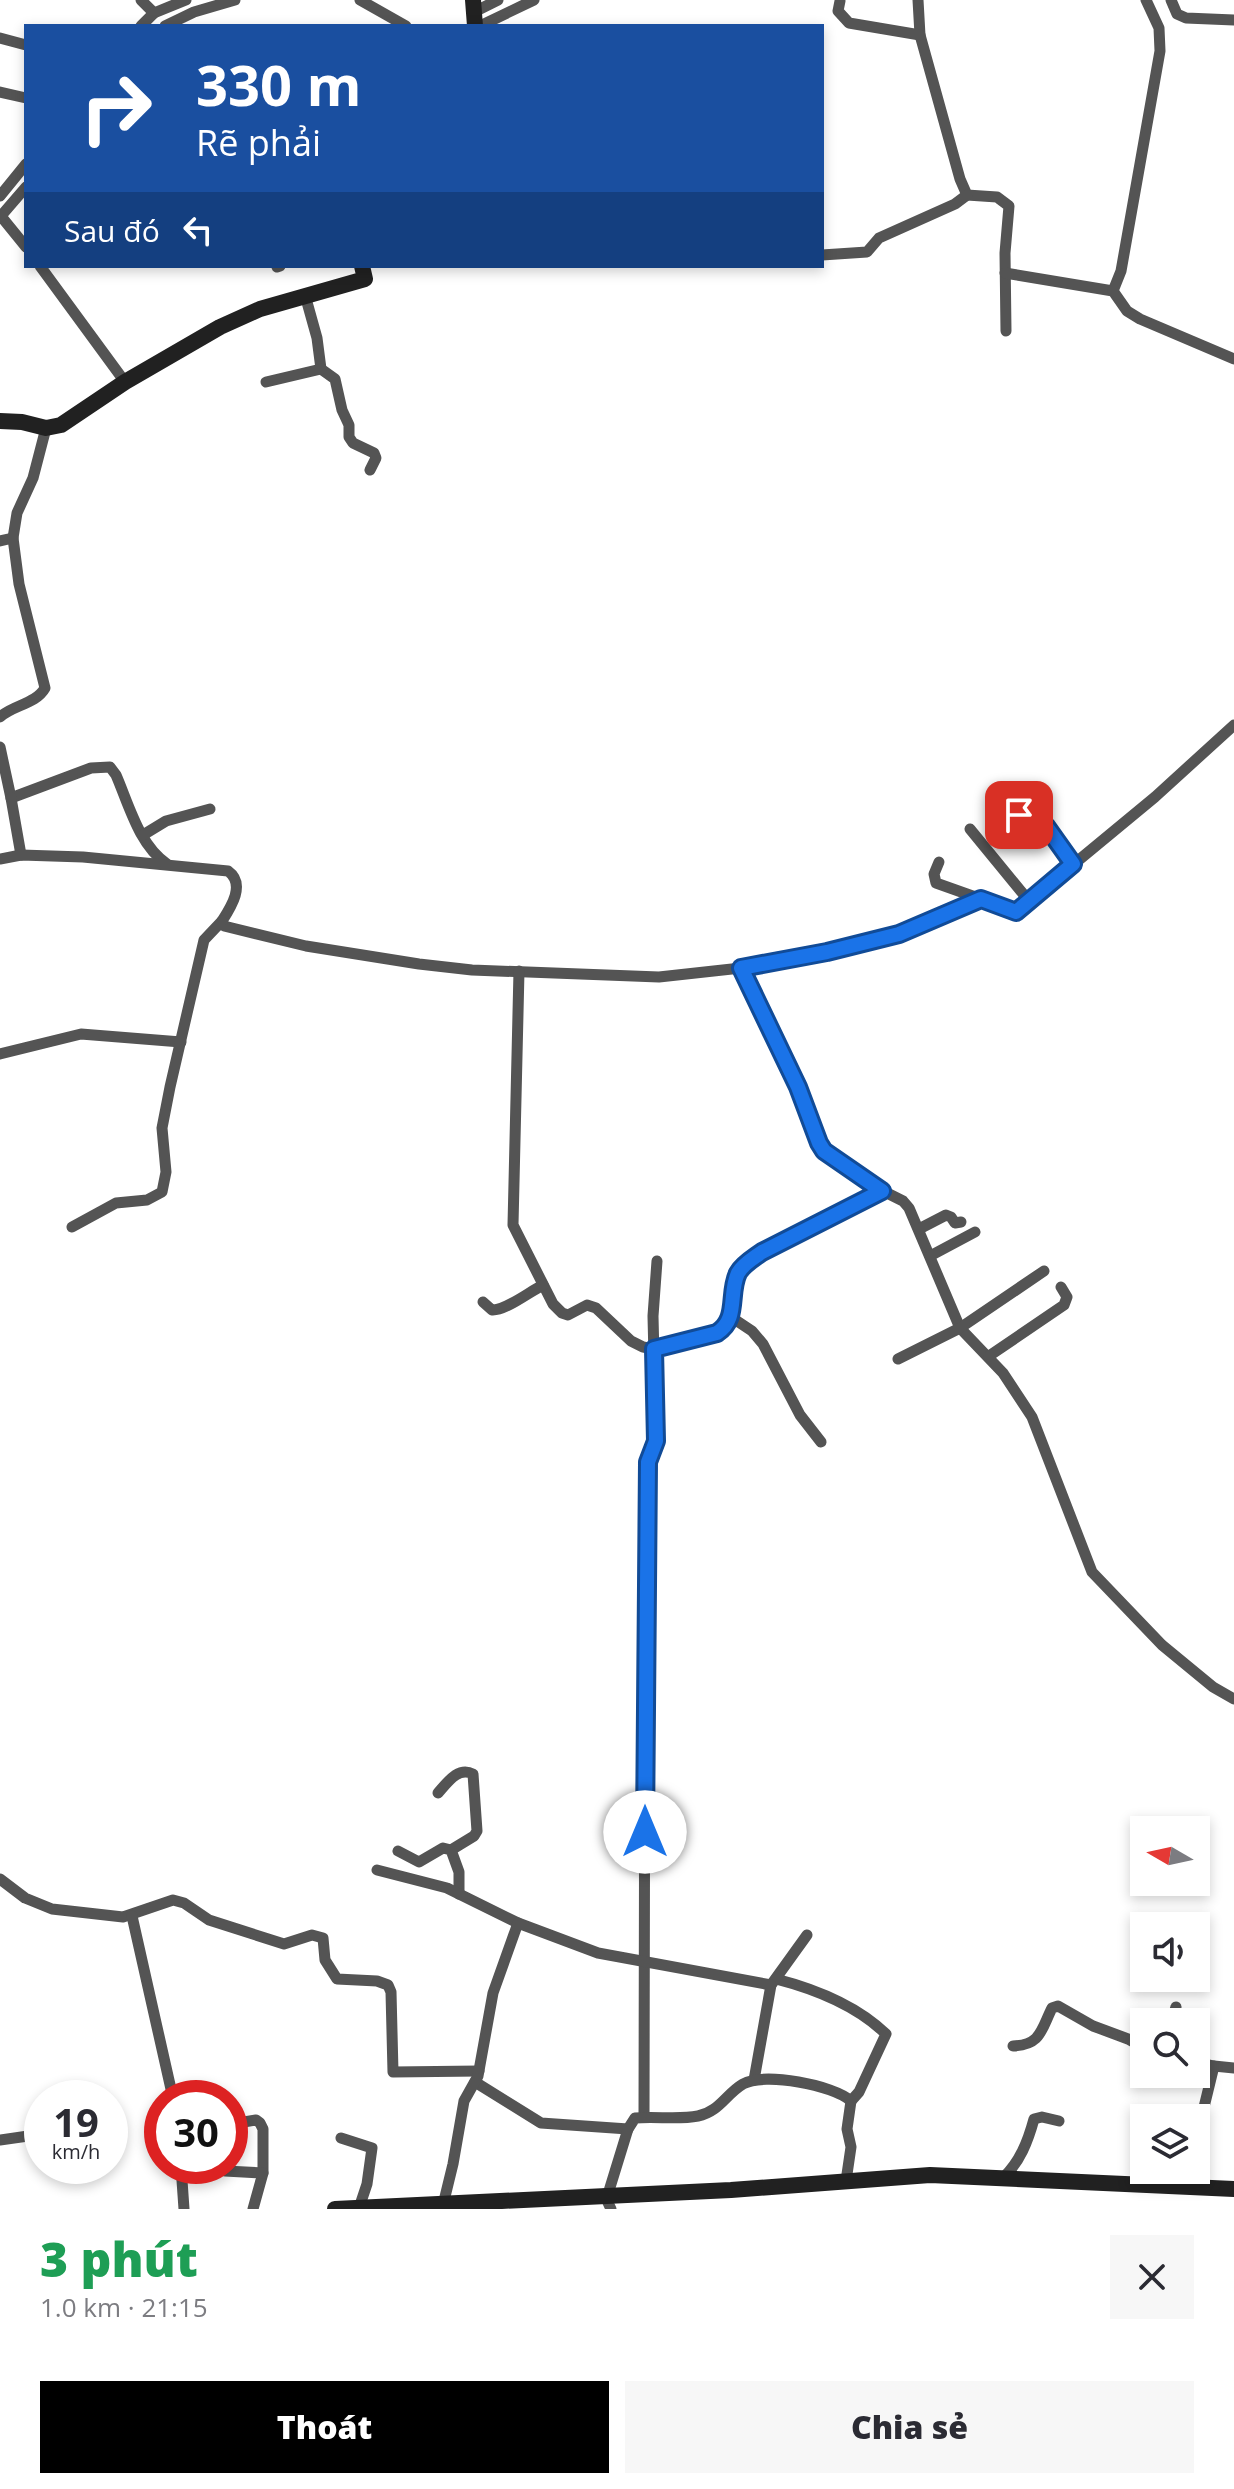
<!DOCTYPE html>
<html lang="vi">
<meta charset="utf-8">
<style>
:root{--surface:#fff;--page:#f7f7f7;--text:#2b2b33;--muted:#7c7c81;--accent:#000}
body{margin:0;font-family:"Open Sans",sans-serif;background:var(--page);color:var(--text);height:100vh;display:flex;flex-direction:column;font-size:30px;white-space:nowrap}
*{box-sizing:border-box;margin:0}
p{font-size:26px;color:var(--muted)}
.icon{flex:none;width:44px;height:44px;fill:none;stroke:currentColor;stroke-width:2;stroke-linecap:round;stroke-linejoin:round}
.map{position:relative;height:2209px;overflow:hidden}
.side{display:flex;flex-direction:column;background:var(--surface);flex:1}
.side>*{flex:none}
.banner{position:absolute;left:24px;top:24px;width:800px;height:244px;border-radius:0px;box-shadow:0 4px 12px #0003;background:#1a4fa0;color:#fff;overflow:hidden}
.needle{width:52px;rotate:279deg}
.controls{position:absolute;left:1130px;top:1816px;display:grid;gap:16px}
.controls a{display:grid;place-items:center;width:80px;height:80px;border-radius:0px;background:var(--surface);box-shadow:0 4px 12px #0003;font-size:40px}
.speed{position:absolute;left:24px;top:2080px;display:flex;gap:16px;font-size:40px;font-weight:700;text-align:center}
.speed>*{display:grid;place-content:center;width:104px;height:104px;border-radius:50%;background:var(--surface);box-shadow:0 4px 12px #0003;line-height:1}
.speed small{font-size:20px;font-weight:400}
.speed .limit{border:12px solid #d22;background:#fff;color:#111}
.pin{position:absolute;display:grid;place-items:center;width:68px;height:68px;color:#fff;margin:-34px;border-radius:16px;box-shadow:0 4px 12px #0006}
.me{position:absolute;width:88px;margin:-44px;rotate:0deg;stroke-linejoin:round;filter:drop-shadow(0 0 6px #0008)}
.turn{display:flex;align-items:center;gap:28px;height:168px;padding:0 40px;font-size:36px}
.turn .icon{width:104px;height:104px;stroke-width:2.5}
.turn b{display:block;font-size:56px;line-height:68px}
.then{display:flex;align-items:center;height:76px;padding:0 40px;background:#0003;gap:16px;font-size:30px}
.round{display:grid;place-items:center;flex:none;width:84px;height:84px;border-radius:0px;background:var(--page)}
.summary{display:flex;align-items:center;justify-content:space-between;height:136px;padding:0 40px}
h1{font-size:48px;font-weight:800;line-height:60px;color:#1e9e55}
.action{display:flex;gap:16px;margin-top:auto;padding:16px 40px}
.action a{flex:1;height:92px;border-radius:0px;background:var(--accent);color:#fff;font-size:32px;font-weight:800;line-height:92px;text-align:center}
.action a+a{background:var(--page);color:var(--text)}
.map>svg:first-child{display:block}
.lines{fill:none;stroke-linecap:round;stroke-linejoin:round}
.street{stroke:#545454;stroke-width:11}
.secondary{stroke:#212121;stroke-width:16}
.route-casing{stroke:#114b97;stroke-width:20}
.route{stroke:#1a73e8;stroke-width:14}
</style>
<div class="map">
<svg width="1234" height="2209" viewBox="0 0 1234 2209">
<rect width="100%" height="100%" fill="#fff"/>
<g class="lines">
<g class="street">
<path d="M141,0L154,13"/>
<path d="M360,0L406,26"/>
<path d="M918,0L920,35L960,179L967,195L997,197L1009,206L1005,253L1006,331"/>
<path d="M1171,0L1177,14L1186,18L1234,20"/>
<path d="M840,1L838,11L849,23L920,35"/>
<path d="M474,12L498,0"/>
<path d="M141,26L154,13L186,0"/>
<path d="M165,26L194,12L235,0"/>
<path d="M480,26L534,0"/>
<path d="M0,38L26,45"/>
<path d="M0,92L26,98"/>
<path d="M0,196L26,164"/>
<path d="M0,215L26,247"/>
<path d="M1,216L26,187"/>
<path d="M822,255L867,252L879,238L955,204L967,195"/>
<path d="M40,266L125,382"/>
<path d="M277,267L280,266"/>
<path d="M1005,273L1113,291L1127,311L1140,319L1234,359"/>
<path d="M1113,291L1121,271L1160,51L1159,28L1146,0"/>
<path d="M305,295L317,338L321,369L335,379L342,410L349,425V437L353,443L374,453L376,458L370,470"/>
<path d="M266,382L321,369"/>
<path d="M0,541L13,538"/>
<path d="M0,717C13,705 36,704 45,688L19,584L13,538L17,513L33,478L46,428"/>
<path d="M0,747L11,798L91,768L110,767L116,775C129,805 139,845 167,864"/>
<path d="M11,798L21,855"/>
<path d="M1019,815L1046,826L1073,864"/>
<path d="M970,829L1029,901"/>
<path d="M143,835L166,821L210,809"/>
<path d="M0,859L21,855L83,857L228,871C246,884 231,907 222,921L224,926L306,946L419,964L472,970L659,977L741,968L827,952L899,934L981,899L1016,912L1155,797L1234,725"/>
<path d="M939,862L934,874L936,883L981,899"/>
<path d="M741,968L798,1087L819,1143L824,1151L879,1189L903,1201L909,1208L960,1328L1003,1373L1032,1417L1092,1572L1162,1645L1213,1687L1234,1699"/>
<path d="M519,971L513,1225L553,1304L562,1313L568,1315L587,1305L596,1308L631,1341L643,1347L654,1349L717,1333L729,1323L739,1271L762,1252L882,1191"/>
<path d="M0,1054L81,1034L181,1042"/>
<path d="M72,1227L116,1203L147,1200L162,1192L166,1172L162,1128L170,1087L204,940L222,921"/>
<path d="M919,1229L946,1215L951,1217L955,1223L961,1222"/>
<path d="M930,1256L975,1232"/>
<path d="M483,1302L492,1310C505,1311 529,1292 543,1285"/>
<path d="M731,1317L752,1331L763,1344L800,1415L821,1442"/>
<path d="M989,1356L1064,1305L1067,1297L1061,1287"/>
<path d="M898,1359L960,1328L1044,1271"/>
<path d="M438,1793C447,1783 458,1766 473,1774L477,1831L474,1836L451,1850"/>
<path d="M398,1851L419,1862L443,1848L451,1850L459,1872V1894"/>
<path d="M377,1870L447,1888L518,1923"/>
<path d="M0,1879L25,1898L52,1909L123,1917L173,1900L184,1903L209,1920L284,1944L312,1935L323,1938L325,1960L337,1979L377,1981L388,1985L391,1992L393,2072L479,2071"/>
<path d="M132,1916L173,2098"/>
<path d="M776,1979C815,1989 856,2005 886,2034L859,2092L851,2101"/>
<path d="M1171,2022L1176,2007"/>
<path d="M1013,2046C1041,2045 1041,2030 1052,2008L1058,2006L1093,2026L1128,2039L1144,2048"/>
<path d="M1196,2062L1214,2066L1196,2140"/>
<path d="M1214,2066L1234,2068"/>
<path d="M754,2080L771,1985L807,1935"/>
<path d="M475,2082L541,2123L628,2129"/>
<path d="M644,2117L645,1614L648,1462L656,1441L653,1316L657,1261"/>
<path d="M238,2123L256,2120L260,2123L263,2129V2173L253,2209"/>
<path d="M341,2138L372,2148L367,2184L359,2208"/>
<path d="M0,2140L42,2134"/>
<path d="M181,2166L184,2209"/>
<path d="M221,2166L225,2171L263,2173"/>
<path d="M1003,2178C1020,2162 1028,2141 1034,2119L1042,2117L1059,2121"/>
<path d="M1183,2185L1187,2170"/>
<path d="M604,2194L611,2209"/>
<path d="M608,2194L628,2129L635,2118C656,2116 678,2120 698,2116C719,2112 726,2094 743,2084C765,2072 833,2085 851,2101L847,2129L851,2147L846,2181"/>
<path d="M443,2205L453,2164L464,2101L478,2076L493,1993L518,1923L598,1953L771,1985"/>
</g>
<g class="secondary">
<path d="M473,0L475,26"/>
<path d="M0,421L22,422L46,428L61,425L125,382L220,327L260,309L365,279L362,266"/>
<path d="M335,2209L731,2190L930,2175L1234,2189"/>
</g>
</g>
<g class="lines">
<defs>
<path id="route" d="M645,1832L648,1462L656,1441L654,1349L717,1333C739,1319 728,1294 738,1273C743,1264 754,1258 762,1252L882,1191L824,1151L819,1143L798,1087L741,968L827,952L899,934L981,899L1016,912L1073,864L1046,826L1019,815"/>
</defs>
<use href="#route" class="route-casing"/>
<use href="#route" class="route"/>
</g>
</svg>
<div class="controls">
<a><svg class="needle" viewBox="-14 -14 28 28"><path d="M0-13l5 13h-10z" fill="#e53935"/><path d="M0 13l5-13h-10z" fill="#7c7c81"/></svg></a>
<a><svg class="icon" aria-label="sound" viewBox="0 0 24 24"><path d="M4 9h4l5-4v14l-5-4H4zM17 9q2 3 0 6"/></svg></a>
<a><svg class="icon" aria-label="search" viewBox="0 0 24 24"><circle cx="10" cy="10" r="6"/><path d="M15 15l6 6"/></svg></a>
<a><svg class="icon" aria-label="layers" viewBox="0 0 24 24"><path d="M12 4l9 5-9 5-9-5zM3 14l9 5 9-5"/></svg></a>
</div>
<div class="speed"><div>19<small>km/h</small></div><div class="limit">30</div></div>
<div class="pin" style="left:1019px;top:815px;background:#d93025"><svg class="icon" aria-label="arrive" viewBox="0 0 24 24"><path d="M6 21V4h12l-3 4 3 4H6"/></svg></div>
<svg class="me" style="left:645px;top:1832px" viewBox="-20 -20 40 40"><circle r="19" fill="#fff"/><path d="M0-13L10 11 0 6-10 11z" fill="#1a73e8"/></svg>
<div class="banner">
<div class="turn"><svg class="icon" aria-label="right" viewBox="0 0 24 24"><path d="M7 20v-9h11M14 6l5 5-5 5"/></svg><div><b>330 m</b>Rẽ phải</div></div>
<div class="then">Sau đó<svg class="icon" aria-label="left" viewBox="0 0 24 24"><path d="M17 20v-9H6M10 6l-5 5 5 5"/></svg></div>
</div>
</div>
<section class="side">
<div class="summary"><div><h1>3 phút</h1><p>1.0 km · 21:15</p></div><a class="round"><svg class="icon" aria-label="close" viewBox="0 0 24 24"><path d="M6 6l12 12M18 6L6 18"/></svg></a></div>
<div class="action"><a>Thoát</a><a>Chia sẻ</a></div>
</section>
